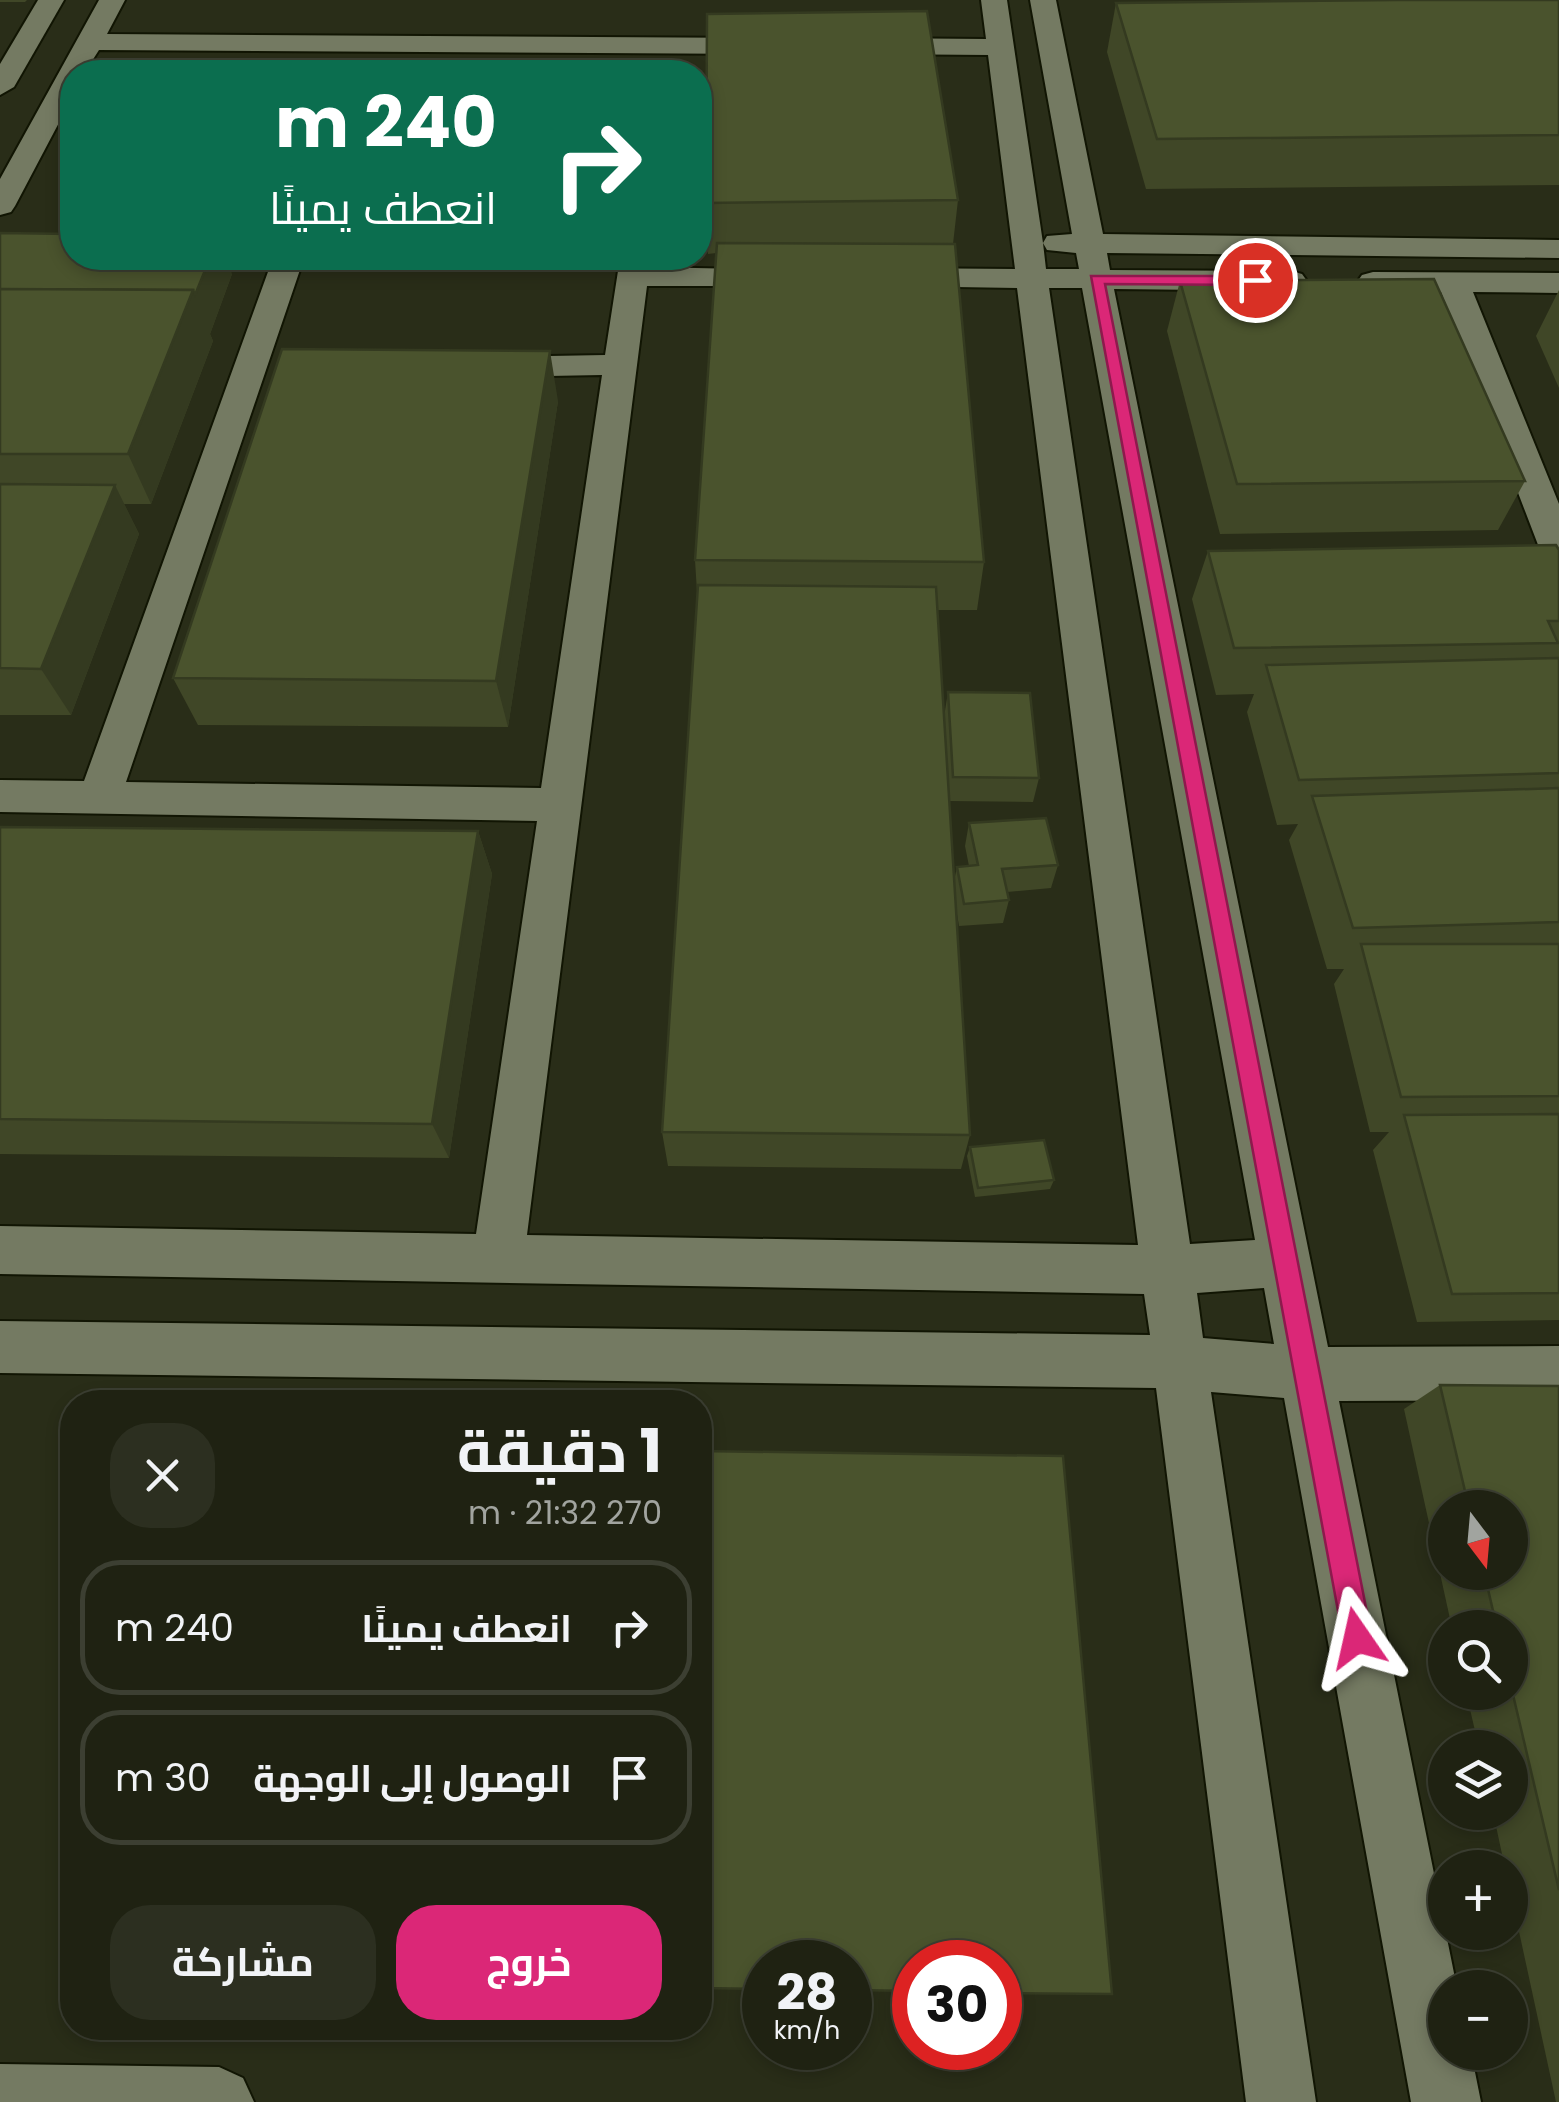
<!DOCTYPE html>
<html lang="ar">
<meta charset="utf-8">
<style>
:root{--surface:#1f2212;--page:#2c2f20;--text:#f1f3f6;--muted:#a1a49f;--line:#3c3f32;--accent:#db2777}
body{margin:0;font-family:Poppins,Cairo,sans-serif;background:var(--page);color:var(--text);direction:rtl;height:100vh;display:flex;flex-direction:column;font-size:38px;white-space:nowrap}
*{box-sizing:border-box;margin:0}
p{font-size:32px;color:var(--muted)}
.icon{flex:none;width:55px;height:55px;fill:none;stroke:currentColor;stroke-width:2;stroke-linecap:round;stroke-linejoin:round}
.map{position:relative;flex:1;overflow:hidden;direction:ltr}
.drawer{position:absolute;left:60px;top:1390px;width:652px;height:650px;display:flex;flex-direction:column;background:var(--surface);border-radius:40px;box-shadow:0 5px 15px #0003,0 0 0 2px var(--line);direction:rtl}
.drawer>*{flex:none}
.top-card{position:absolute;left:60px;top:60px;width:652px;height:210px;border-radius:40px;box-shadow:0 5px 15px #0003,0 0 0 2px var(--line);direction:rtl;background:#0b6e4f;color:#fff;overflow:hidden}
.needle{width:65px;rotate:164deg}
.controls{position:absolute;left:1428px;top:1490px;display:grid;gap:20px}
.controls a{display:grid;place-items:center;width:100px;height:100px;border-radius:50%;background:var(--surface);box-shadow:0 5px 15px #0003,0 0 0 2px var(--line);font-size:50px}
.speed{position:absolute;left:742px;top:1940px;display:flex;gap:20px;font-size:50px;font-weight:700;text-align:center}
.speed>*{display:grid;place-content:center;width:130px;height:130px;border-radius:50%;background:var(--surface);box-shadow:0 5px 15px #0003,0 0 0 2px var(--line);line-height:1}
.speed small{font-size:25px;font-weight:400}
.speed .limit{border:15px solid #d22;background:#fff;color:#111}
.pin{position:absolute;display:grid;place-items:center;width:85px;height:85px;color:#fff;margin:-42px;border:5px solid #fff;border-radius:50%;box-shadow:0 2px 10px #0007}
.me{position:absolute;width:110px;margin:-55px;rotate:349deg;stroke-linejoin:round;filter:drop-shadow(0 0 8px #0008)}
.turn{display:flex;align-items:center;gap:35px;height:210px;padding:0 50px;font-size:45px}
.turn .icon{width:130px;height:130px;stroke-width:2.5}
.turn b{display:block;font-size:70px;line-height:85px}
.round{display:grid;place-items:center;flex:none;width:105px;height:105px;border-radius:40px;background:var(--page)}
.headline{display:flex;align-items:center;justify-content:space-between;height:170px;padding:0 50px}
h1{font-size:60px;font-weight:700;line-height:75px}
.primary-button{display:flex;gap:20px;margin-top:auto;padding:20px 50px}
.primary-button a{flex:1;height:115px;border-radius:40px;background:var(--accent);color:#fff;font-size:40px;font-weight:700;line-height:115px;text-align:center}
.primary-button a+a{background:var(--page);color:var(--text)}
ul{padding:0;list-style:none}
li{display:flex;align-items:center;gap:30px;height:135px;margin:0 20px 15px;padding:0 30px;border:5px solid var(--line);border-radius:40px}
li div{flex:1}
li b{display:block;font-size:38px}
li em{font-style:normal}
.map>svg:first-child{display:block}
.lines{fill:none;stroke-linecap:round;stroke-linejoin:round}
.street-casing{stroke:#111503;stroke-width:4}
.street{fill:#747a62;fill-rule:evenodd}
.wall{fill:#404727;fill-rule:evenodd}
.shaded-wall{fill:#343a20}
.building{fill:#4a532d;stroke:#343a20;stroke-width:2.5}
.route{fill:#db2777;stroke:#8e194d;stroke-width:2.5}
</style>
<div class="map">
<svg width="1559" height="2102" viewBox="0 0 1559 2102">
<rect width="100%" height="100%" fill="#292d18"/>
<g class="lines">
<defs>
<g id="street">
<path d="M38,0H64L14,87L0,95V64Z"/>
<path d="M99,0H125L107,34L772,38L785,46L772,54L99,50L85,72H72V98L15,206L11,212L0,215V179Z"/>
<path d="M981,0H1007L1043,243L1047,236L1072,234L1030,0H1056L1103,234L1559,240V258L1107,253L1110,270L1291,271L1302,274L1307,281L1302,288L1291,291L1114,289L1328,1347L1559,1346V1400L1339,1401L1457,1988H1445V2052H1471L1481,2102H1411L1284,1398L1211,1392L1316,2102H1246L1156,1388L0,1373V1321L1150,1335L1144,1294L0,1274V1226L476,1234L537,821L0,812V780L84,781L273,258H304L126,782L541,788L602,375L487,377L475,374L470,367L475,360L487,357L605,355L620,258H650V267L792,270L797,277L792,284L781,286H647L527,1235L1138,1245L1017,288L893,286L882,284L877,277L882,270L893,268L1015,269L988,55L869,54L856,46L869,38L986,39ZM1043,243L1047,250L1076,253L1079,269H1046ZM1049,288H1082L1255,1240L1190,1244ZM1264,1288L1274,1344L1203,1338L1197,1293Z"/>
<path d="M1373,272L1559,273V293L1473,292L1559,504V563L1546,559L1540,550L1441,292L1362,289L1357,282L1362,275Z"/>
<path d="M0,2064L219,2067L243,2078L254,2102H0Z"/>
</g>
</defs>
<use href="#street" class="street-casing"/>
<use href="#street" class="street"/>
</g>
<g class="wall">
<path d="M0,0H27L25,2H0Z"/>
<path d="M1559,0V185L1146,189L1107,52L1116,3Z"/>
<path d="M958,200L953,244L984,562L977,610H937L954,881L957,867L969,866L965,846L969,823L1058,865L1051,888L1007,892L1009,900L1003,923L959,926L956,908L970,1135L961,1169L668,1166L662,1132L697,592L695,560L716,253L708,254L706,203Z"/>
<path d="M0,233L232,274L210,334L213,341L151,504H124L139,534L71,715H0Z"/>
<path d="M1180,281L1525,481L1498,530L1220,534L1167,331Z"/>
<path d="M1559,290V388L1536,336Z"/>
<path d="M558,401L508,727L198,725L173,678Z"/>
<path d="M1559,550V1320L1417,1322L1373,1150L1389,1132H1370L1334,984L1344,969H1327L1289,840L1298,824L1277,825L1247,712L1254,694L1216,695L1192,599L1208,551Z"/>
<path d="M948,692L1039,778L1033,802L949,801L944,717Z"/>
<path d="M0,827L478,831L492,874L449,1158L0,1154Z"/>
<path d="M970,1147L1054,1180L1050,1189L975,1197L967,1156Z"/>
<path d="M1440,1385L1559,1386V2102H1556L1510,1890V1868H1505L1493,1812H1510V1748H1479L1466,1692H1510V1628H1452L1404,1409ZM1445,1508H1510V1572H1445Z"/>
</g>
<g class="shaded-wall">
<path d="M210,258H227L232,274L210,334L213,341L151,504L128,454L193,290Z"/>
<path d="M550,351L558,401L508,727L496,681Z"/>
<path d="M115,485L139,534L71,715L41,669Z"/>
<path d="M478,831L492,874L449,1158L432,1124Z"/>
</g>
<g class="building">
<path d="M1397,0H1559V135L1157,139L1116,3Z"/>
<path d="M927,11L958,200L706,203L707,14Z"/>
<path d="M0,233L72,234V258H210L195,295L193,290L0,289Z"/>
<path d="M717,243L955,244L984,562L695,560Z"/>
<path d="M1434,279L1525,481L1237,484L1180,281Z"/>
<path d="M0,289L193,290L128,454H0Z"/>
<path d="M282,349L550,351L496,681L173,678Z"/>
<path d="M0,484L115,485L41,669L0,668Z"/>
<path d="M1556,545L1559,550V621H1548L1558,643L1234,648L1208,551Z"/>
<path d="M698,585L936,587L970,1135L662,1132Z"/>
<path d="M1559,658V773L1299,780L1266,665Z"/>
<path d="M948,692L1030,693L1039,778L953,777Z"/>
<path d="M1559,788V922L1353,928L1312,796Z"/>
<path d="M1046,818L1058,865L1002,869L1009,900L964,904L957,867L978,865L969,823Z"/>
<path d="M0,827L478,831L432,1124L0,1119Z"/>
<path d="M1361,944H1559V1096L1401,1097Z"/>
<path d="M1559,1114V1293L1452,1294L1404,1115Z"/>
<path d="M1044,1140L1054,1180L978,1188L970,1147Z"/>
<path d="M1440,1385L1559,1386V1890L1510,1682V1628H1497L1484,1572H1510V1508H1469Z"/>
<path d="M700,1451L1063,1456L1112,1994L1000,1993V1962H915V1991L850,1990V1962H765V1989L700,1988Z"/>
</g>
<path class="route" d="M1091,276H1255L1263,280L1255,285L1105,284L1372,1638L1367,1648L1357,1652L1347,1648L1343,1638Z"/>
</svg>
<div class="controls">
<a><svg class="needle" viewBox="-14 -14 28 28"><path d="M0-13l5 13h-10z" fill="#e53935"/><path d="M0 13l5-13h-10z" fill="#a1a49f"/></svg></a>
<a><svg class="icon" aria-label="search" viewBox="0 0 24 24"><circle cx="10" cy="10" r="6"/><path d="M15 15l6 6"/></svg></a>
<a><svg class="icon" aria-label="layers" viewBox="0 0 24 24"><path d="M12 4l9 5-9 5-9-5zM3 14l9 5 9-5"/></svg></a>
<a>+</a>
<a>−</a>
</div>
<div class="speed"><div>28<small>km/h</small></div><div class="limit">30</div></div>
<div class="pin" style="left:1255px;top:280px;background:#d93025"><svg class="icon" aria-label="arrive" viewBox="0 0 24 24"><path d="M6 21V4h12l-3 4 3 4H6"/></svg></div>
<svg class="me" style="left:1357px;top:1638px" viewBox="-20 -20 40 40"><path d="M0-17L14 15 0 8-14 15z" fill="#db2777" stroke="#fff" stroke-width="4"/></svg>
<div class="top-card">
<div class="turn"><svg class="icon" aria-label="right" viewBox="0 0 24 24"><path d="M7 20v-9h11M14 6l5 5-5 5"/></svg><div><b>240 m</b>انعطف يمينًا</div></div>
</div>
<section class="drawer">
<div class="headline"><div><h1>1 دقيقة</h1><p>270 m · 21:32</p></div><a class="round"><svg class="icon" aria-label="close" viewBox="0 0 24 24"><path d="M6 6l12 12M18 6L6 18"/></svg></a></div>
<ul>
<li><svg class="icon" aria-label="right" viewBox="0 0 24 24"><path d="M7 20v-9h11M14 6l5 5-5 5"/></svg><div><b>انعطف يمينًا</b></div><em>240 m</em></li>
<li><svg class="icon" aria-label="arrive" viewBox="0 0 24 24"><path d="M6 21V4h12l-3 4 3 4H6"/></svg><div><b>الوصول إلى الوجهة</b></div><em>30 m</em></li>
</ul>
<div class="primary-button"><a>خروج</a><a>مشاركة</a></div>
</section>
</div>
